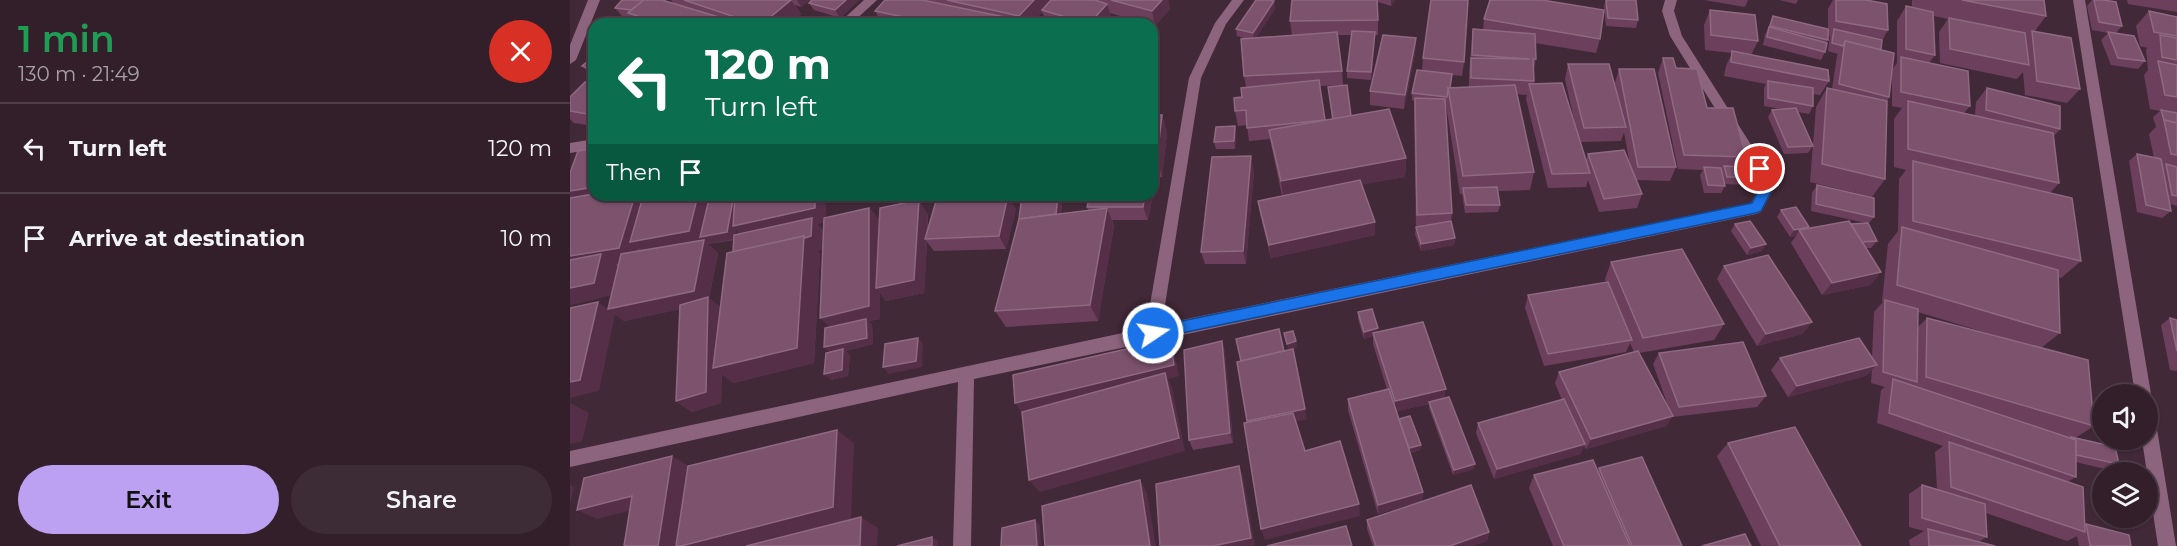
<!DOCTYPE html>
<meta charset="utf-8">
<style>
:root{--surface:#321f2a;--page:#3d2c36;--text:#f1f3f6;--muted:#a8a2a8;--line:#4d3d47;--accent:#bca0f2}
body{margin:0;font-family:Montserrat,sans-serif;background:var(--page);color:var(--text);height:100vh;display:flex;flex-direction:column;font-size:22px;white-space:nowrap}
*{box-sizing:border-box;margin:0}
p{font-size:20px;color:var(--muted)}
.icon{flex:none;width:33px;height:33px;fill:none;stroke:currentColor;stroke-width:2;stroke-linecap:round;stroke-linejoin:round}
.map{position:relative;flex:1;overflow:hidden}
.side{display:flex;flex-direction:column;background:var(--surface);width:570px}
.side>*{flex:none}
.hud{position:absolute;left:18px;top:18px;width:570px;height:183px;border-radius:18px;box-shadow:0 2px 4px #0004,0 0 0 2px var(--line);background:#0b6e4f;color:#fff;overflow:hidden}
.buttons{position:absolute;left:1522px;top:384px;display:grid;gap:12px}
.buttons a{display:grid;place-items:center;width:66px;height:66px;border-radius:50%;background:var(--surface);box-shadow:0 2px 4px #0004,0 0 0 2px var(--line);font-size:30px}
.pin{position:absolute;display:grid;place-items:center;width:51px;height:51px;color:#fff;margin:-26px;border:3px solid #fff;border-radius:50%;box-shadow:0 2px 6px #0007}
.me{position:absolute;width:66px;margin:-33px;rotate:78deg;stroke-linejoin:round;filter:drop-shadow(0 0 4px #0008)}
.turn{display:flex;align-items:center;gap:21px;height:126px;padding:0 18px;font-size:27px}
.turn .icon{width:78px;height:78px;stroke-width:2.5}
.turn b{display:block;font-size:42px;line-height:51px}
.then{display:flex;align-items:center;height:57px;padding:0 18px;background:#0003;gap:12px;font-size:22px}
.round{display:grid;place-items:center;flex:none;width:63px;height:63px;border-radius:32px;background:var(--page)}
.head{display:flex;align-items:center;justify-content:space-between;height:102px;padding:0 18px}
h1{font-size:36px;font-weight:600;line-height:45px;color:#1e9e55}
.action{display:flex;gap:12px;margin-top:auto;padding:12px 18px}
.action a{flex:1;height:69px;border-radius:36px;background:var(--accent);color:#111;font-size:24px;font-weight:600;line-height:69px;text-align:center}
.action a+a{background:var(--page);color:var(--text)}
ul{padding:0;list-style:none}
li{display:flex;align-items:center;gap:18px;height:90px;padding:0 18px;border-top:2px solid var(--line)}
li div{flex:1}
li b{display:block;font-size:22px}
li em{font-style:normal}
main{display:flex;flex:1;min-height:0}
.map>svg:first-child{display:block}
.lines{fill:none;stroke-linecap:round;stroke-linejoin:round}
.minor{fill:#8d647d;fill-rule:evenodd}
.wall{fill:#6c405d;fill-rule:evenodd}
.shaded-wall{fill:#552f48;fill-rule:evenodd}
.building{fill:#7c526d;stroke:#8f6982;stroke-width:1.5}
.route{fill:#1a73e8;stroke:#114b97;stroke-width:1.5}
</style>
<main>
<section class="side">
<div class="head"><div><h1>1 min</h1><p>130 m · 21:49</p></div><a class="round" style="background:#d93025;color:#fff"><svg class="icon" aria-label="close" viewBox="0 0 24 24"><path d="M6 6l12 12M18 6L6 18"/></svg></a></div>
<ul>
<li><svg class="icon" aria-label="left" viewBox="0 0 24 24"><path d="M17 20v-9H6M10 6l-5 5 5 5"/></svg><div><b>Turn left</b></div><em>120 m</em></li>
<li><svg class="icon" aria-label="arrive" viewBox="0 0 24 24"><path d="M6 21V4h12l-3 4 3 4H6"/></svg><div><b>Arrive at destination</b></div><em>10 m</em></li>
</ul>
<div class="action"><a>Exit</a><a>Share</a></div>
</section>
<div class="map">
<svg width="1607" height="546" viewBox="0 0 1607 546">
<rect width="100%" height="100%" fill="#422938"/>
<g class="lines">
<g class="minor">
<path d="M18,0H30L6,60L0,64V45Z"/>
<path d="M294,0H307L281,24H268Z"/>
<path d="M662,0H674L656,24L631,78L592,324L1181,203L1192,184L1100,36L1092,11L1095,0H1107L1104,11L1112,36L1206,184L1191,212L1186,214L404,379L401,546H383L388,382L0,467V451L576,328L619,78L645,23Z"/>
<path d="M1503,0H1515L1581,394L1578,400V394H1565Z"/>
<path d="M24,139V149L0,153V143Z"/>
<path d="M1578,415L1584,418L1586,423L1606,546H1588L1572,440H1578Z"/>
</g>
</g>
<g class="wall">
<path d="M52,0H95L94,1L104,4L101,0H240L231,7L225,5L231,14L220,24H67L61,17L52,16L45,8Z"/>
<path d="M289,0L270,18L244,10L239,3Z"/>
<path d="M354,0H598L600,9L585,26L540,13L542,18L537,24H467L477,22L472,12L461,24H313L305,11Z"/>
<path d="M722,0H825L821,6L808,2V35H805L801,80L777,78V71L781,35H767L772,71L773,85L750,86L755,120L762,119L758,87L781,116L836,158L835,177L792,184L805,235L701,258L690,214L688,201L712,196L700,139L679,141L677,125L668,126L665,111L676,87L674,76V38L667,36L666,29L704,1L705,9L686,37L722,35L720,21Z"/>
<path d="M1036,0H1066L1068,20L1066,28L1036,26L1034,6Z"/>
<path d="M1134,0H1178L1175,7Z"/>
<path d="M1209,0H1228L1226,4Z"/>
<path d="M1263,0H1296L1318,30L1312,41L1311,50L1322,70L1327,63V21L1336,6L1342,7V0H1474L1476,16L1465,31L1510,89L1497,103L1455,95L1453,72L1447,79L1370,63L1369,32L1378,19L1364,16L1365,55L1359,63L1400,106L1394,113L1405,115L1406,102L1417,88L1490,129L1484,136L1489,183L1480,193L1511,261L1491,278L1488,277L1490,333L1471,348L1524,426L1505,438L1549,464L1539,470L1506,462V477L1497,482L1515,525L1516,524L1561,546H1509L1507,536L1497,541L1416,513L1417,537L1408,542L1425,546H1340L1339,540L1354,531L1339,527V494L1352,485L1367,489L1365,452L1373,446L1307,423L1311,390L1315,387L1301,383L1302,370L1295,376L1218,397L1201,370L1210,358H1302L1304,312L1313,302H1312L1318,244L1328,231L1329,179L1336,170L1324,167V119L1332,108L1322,106V75L1319,97L1317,101L1315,179L1302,197L1240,182L1246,107L1257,88L1262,89L1267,56L1268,54L1258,51L1260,36L1258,35L1255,52L1251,60L1193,45L1195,35L1203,16L1258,29V9ZM1348,312L1440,340L1357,318L1348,327Z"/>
<path d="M1522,0H1534L1552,26L1546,33L1575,61L1568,69L1541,65L1531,40L1538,33L1522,30L1517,6Z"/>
<path d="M1557,0H1607V12L1558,4Z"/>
<path d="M1140,10L1188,41L1181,55L1259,81L1250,95L1243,94V106L1239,114L1228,112L1243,146L1238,153L1214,154L1198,117L1202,110L1212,109L1194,106V88L1196,84L1154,76L1156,66L1162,53L1135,50L1134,25Z"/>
<path d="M1579,11L1607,17V206L1600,204L1601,211L1592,218L1567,212L1559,161L1567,154L1584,158L1579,134L1586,127L1583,117L1590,111L1580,109L1574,75L1578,70L1576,49L1578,48L1570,46L1566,26Z"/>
<path d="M914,19L1030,39L1026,53L965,43L966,59L964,69V84L1007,133L995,79L998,64L1047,93L1045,83L1049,69L1106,167L1100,181L1067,180L1072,194L1067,208L1029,212L1018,180L1016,187L978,188L956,99L957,95L947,94L964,172L960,190L928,191L930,205L928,212L895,213L892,194H890L876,105H875L882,213L881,221L885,238L884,245L851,251L845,234L846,227L844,113V101L842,100V93L852,70L853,58L894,62L892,76L882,75L880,88L899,87V72L903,29L913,30ZM1054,132L1060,165L1018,154L1016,160L1010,142L1051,141Z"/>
<path d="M846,38L845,53L834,109L800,105V91Z"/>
<path d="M24,56V78L12,66Z"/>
<path d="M1093,58L1106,68L1176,157L1171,167L1181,177L1177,185L1155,184V186L1151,193H1134L1130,175L1133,170L1108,169L1088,73Z"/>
<path d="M24,84V126L4,123L0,119V97Z"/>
<path d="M582,115H592L597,133L592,177H582Z"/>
<path d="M665,126L666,134L665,149H646L644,142Z"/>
<path d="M684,170L676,264H635L631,252Z"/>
<path d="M0,173L80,199L138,198L139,200L256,195V218L299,208L309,220L358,214V228L446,209L436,249L364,251L357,242L354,293L316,301L310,293V319L299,321L302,325L303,344L275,351L280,355L278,376L261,380L259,352L260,327L253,249L247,251L250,254L244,363L163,383L152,374L151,403L122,412L106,401L110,309L54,321L38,309L41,295L0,305ZM254,222L253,231L247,224ZM166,229L170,234L165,235ZM164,240L163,252L150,307L139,298L148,253L134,241L138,244Z"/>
<path d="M582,177L585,185L578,220H542L544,226L528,321L436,327L425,311L449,219L452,195H493L491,214L518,210L517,207L582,195Z"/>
<path d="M1247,185L1304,217L1298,224L1307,241L1301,248H1296L1311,272L1300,285L1252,295L1221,243L1226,236L1220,237L1207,217L1211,210L1239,227L1238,229L1296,223L1241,211L1242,193Z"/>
<path d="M1165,224L1192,251L1177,255L1161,231Z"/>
<path d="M1041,262L1154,324L1144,340L1069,353L1098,406L1083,364L1089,353L1196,396L1187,407L1102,417L1096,426L1016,449L1014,446L1010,454L924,479L906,433L908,423L992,400L985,383L989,372L1064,352L1060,343L1056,352L974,366L955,308L958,295L1036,282L1035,279Z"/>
<path d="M1154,266L1242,322L1232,334L1187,346L1147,279Z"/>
<path d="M788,312L874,398L904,469L883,475L859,408V404L827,411L829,419L851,445L850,450L840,453L853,492L852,501L808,514L778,410V399L817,389L803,344V336L794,339L788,319Z"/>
<path d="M1600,318L1607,320V371L1600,370L1591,325Z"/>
<path d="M652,341L655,353L663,443L623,450L619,440Z"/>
<path d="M1158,443L1291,546H1191L1147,456Z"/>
<path d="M1029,468L1112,546H983L959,488L964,475L1028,471Z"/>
<path d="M797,520L919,532L917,541L902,546H803L797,529Z"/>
</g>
<g class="shaded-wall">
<path d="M221,0L231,14L220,24H192Z"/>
<path d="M227,0H240L231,7Z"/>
<path d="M276,0H289L270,18L265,10Z"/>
<path d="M464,0H483L472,10V12L461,24H452L449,16Z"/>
<path d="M592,0H598L600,9L585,26L582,11Z"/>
<path d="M821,0H825L821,6Z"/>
<path d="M704,1L705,9L684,41L683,33Z"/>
<path d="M537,4L542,18L537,24H520Z"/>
<path d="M805,32V40L801,80V72Z"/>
<path d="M846,38L845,53L834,109L835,95Z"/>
<path d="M592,115L597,133L592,177L587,158Z"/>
<path d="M665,126L666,134L665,149L664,141Z"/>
<path d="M681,156L684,170L676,264L673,251Z"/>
<path d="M836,158L835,177L713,199L711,181Z"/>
<path d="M582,177L585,185L578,220L573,207L575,195H582Z"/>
<path d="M0,187H24V195H76L82,200L109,195H138L137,198L143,204L164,195H256V222L247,224L254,231L253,249L247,251L250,254L244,363L163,383L152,374L151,403L122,412L106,401L138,303L54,321L38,309L76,255L68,248L65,261L45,264L48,266L41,295L0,305ZM166,229L176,239V267L153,309L139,298L148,253L134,241L138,244L164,239Z"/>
<path d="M438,195L446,209L436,249L429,236Z"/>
<path d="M488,195H493L489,228L486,221Z"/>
<path d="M349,200L358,214L357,238L355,239L357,242L354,293L316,301L310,293V319L299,321L302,325L303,344L275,351L280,355L278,376L261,380L254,374L261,354L254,347L263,330L250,318L299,208L310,221Z"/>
<path d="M537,208L544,226L528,321L520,305Z"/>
<path d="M805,222V235L701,258L699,245Z"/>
<path d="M1239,227L1234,234L1229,230L1226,236L1220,237L1224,230Z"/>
<path d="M885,238L884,245L851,251V244Z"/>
<path d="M1196,244L1192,251L1177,255L1181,248Z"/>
<path d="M1311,272L1300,285L1252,295L1262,283Z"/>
<path d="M28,302L45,314L29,391L0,398V382Z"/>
<path d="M1242,322L1232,334L1187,346L1196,334Z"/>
<path d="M808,328V335L803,333V336L794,339V332Z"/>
<path d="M348,338L353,344L352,367L319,374L313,367Z"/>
<path d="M600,339L604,350L609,376L598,379L602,388L615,451L470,492L459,480L453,414L445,403Z"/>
<path d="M652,341L655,353L663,443L660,433Z"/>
<path d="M726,341L727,348L718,350L717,344Z"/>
<path d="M1307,365L1295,376L1218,397L1227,386Z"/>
<path d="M876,389L874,400L825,412V401Z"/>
<path d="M0,403L19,413L12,441L0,444Z"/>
<path d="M735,409L737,419L680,432L677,421Z"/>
<path d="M1103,416L1096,426L1016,449L1021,439Z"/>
<path d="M267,430L284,443L281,519L177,546H111Z"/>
<path d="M1015,444L1010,454L924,479L927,469Z"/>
<path d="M851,445L850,450L838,453V448Z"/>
<path d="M102,456L119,466L108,546H88Z"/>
<path d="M905,464L904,469L883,475L884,470Z"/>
<path d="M669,466L673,476L685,546H643Z"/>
<path d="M570,480L577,493L586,546H580Z"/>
<path d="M0,485L4,487L0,505Z"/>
<path d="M853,492L852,501L808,514V505Z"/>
<path d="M62,496L81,505L27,519L7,510Z"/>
<path d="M789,504L790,516L695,540L691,529Z"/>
<path d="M291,517L308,528L307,546H290Z"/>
<path d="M465,520L470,525L471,546H467Z"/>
<path d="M919,532L917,541L902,546H880Z"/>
<path d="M362,537L368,541V546H362Z"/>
</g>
<g class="building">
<path d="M52,0H74L61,10L45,8Z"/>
<path d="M74,0H92L172,24H93L58,13Z"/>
<path d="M114,0H221L192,24H186Z"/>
<path d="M242,0H276L265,10L239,3Z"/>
<path d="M315,0H352L454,21L452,24H367L305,11Z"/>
<path d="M377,0H464L449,16Z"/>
<path d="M481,0H525L537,4L519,24L472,10Z"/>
<path d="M541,0H592L582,11Z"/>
<path d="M686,0H699L704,1L683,33L666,29Z"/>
<path d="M722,0H807L808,20L720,21Z"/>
<path d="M861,0H898L894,62L853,58Z"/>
<path d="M920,0H972L1034,10L1030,39L914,19Z"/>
<path d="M1036,0H1066L1068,20L1038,18Z"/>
<path d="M1266,0H1296L1317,4L1318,30L1266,21Z"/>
<path d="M1392,0H1474L1476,16Z"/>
<path d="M1524,0H1534L1546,2L1552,26L1529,22Z"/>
<path d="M1336,6L1363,12L1365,55L1336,49Z"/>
<path d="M1140,10L1185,15L1188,41L1141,35Z"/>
<path d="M1579,11L1607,17V36L1584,32Z"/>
<path d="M1203,16L1258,29V40L1200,26Z"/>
<path d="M1379,18L1455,33L1459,65L1380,49Z"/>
<path d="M469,21L482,23L481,24H467Z"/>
<path d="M1199,27L1257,43L1255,52L1197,37Z"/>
<path d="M903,29L965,34L966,59H963L964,81L901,78V58L960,59L902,55Z"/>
<path d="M1264,29L1312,40L1311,50L1275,41L1273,46L1262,43Z"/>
<path d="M782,31L805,32L801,72L777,71Z"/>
<path d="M1462,31L1501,38L1510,89L1467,81Z"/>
<path d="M767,32L772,71L674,76L671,39Z"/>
<path d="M1538,32L1564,36L1575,61L1548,58Z"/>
<path d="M813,35L846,38L835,95L800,91Z"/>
<path d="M1590,35L1607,38V60L1592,57Z"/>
<path d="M1275,41L1324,53L1319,97L1269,84Z"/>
<path d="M1162,51L1258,70L1259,81L1161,62Z"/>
<path d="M24,56V70L12,66Z"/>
<path d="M1331,57L1398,71L1400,106L1331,92Z"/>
<path d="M1093,58H1103L1106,68L1127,69L1137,108H1163L1176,157L1114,155Z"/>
<path d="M1588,61L1607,65V97L1595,95Z"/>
<path d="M998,64H1039L1056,127L1014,128Z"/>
<path d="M1049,69H1084L1106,167H1068Z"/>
<path d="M847,70L882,74L880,88H878L877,97L842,93Z"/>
<path d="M749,80L755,120L677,128L676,110L665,111L664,98L672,97L671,88Z"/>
<path d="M1198,81L1243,88V106L1198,98Z"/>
<path d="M15,82L24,84V115L0,111V97Z"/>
<path d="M992,83L1020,173L982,174L959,84Z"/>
<path d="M777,85L781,116L763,119L758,87Z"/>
<path d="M945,85L964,172L893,176L878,88Z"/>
<path d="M1257,88L1317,101L1315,179L1252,164Z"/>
<path d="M1417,88L1490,106V129L1416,110Z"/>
<path d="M845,98L875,99L882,213L847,215Z"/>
<path d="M1338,101L1483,133L1489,183L1338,149Z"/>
<path d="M1226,108L1243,146L1218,147L1202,110Z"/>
<path d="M819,109L836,158L711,181L699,130Z"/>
<path d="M1591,110L1607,113V123L1594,120Z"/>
<path d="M582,115H592L587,158L582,159Z"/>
<path d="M1594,120L1607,123V155L1601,154Z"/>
<path d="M665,126L664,141L644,142L646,127Z"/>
<path d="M24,149V187L0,191V173L8,151Z"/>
<path d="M1054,150L1072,194L1034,199L1018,154Z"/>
<path d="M1567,154L1591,159L1601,211L1576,205Z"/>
<path d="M681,156L673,251L631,252L642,157Z"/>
<path d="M1343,161L1502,198L1511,261L1343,221Z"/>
<path d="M1596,164L1607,167V196L1602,195Z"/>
<path d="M1154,166L1178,167L1181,177H1157Z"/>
<path d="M1134,167L1151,168L1155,186L1138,185Z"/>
<path d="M790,180L805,222L699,245L688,201Z"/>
<path d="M1247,185L1304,198V217L1246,204Z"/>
<path d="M927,187L930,205H896L893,188Z"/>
<path d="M24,194V195H65L49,248L0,256V198Z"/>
<path d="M102,195H128L119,231L60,242L72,200Z"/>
<path d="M140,195H164L157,232L130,237Z"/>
<path d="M165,195H245V208L163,226Z"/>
<path d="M438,195L429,236L355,239L367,198Z"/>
<path d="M452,195H488L486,214L449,219Z"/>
<path d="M520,195H575L573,207H517Z"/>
<path d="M349,200L344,280L306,288L310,208Z"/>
<path d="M1226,207L1239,227L1224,230L1211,210Z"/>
<path d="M299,208V306L250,318L254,218Z"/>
<path d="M537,208L520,305L425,311L449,219Z"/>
<path d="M242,218L241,236L235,238L234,236L163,252L164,235Z"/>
<path d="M881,221L885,238L851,244L846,227Z"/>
<path d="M1180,221L1196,244L1181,248L1165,224Z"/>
<path d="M1279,221L1311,272L1262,283L1229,230Z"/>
<path d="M1298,223L1307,241L1292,242L1281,224Z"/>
<path d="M1332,227L1488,270L1490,333L1327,285Z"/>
<path d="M234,236L227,348L143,368L157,253Z"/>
<path d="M134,240L124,291L38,309L51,254Z"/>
<path d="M1112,249L1154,324L1073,338L1041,262Z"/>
<path d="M31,254L24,283L0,288V260Z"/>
<path d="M1198,255L1242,322L1196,334L1154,266Z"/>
<path d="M1038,282L1062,340L978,354L958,295Z"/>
<path d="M138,297L136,392L106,401L110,305Z"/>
<path d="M1315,300L1348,309L1347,382L1313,372Z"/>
<path d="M28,302L10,380L0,382V308Z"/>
<path d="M802,309L808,328L794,332L788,312Z"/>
<path d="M1357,318L1518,360L1524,426L1356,377Z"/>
<path d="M1600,318L1607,320V351Z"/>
<path d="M296,319L297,338L254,347L255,328Z"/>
<path d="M853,322L876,389L825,401L803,333Z"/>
<path d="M709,329L714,351L671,361L666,339Z"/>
<path d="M723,331L726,341L717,344L714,333Z"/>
<path d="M348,338L346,361L313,367L315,344Z"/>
<path d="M1289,338L1307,365L1227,386L1210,358Z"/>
<path d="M600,339L604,365L445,403L443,375Z"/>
<path d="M652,341L660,433L619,440L614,350Z"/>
<path d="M1173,342L1196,396L1109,407L1089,353Z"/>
<path d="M273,349L272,370L254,374L256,353Z"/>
<path d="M723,349L735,409L677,421L667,362Z"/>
<path d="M1068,351L1103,416L1021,439L989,372Z"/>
<path d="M595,373L609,438L459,480L452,412Z"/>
<path d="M1323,379L1506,440V477L1319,413Z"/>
<path d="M819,389L853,492L808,505L778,399Z"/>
<path d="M879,397L905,464L884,470L859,402Z"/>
<path d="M994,399L1015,444L927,469L908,423Z"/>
<path d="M723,413L735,451L770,441L789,504L691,529L674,423Z"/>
<path d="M840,416L851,445L839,448L829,419Z"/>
<path d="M1225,427L1291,546H1210L1158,443Z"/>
<path d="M267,430L263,507L111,546H106L118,466Z"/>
<path d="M1501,437L1545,447L1549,464L1506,455V440L1501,438Z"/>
<path d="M1379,442L1513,487L1515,532L1381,487Z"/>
<path d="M102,456L88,546H54L62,496L7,510L14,478Z"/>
<path d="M1072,457L1112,546H1062L1029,468Z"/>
<path d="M1023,460L1060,546H994L964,475Z"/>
<path d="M669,466L681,538L643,546H590L586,484Z"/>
<path d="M570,480L580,546H475L472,506Z"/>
<path d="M901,485L919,532L880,546H806L797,520Z"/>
<path d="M1352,485L1415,504L1417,537L1352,518Z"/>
<path d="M291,517L290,546H176Z"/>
<path d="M465,520L467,546H431L432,528Z"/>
<path d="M1516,524L1559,535L1561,546H1523L1520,545Z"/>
<path d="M776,526L782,546H697Z"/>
<path d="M1358,529L1425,546H1359Z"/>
<path d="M1175,534L1181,546H1132Z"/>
<path d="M362,537V546H327Z"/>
</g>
<path class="route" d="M1190,164L1194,165L1205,184L1191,211L1186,213L583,339L578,338L576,333L578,329L583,327L1182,203L1192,184L1183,169Z"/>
</svg>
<div class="buttons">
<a><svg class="icon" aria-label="sound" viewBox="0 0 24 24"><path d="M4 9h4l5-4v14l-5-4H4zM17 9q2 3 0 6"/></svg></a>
<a><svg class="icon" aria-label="layers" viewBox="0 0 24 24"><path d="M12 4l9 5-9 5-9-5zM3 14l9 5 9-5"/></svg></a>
</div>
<div class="pin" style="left:1190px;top:169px;background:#d93025"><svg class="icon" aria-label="arrive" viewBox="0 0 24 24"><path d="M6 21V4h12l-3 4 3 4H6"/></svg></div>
<svg class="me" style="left:583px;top:333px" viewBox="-20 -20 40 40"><circle r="17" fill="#1a73e8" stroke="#fff" stroke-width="3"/><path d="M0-11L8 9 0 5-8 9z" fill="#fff"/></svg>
<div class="hud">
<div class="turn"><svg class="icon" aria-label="left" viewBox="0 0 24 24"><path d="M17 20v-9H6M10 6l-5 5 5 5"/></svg><div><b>120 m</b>Turn left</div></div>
<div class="then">Then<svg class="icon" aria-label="arrive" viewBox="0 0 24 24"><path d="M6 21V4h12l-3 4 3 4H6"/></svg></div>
</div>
</div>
</main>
